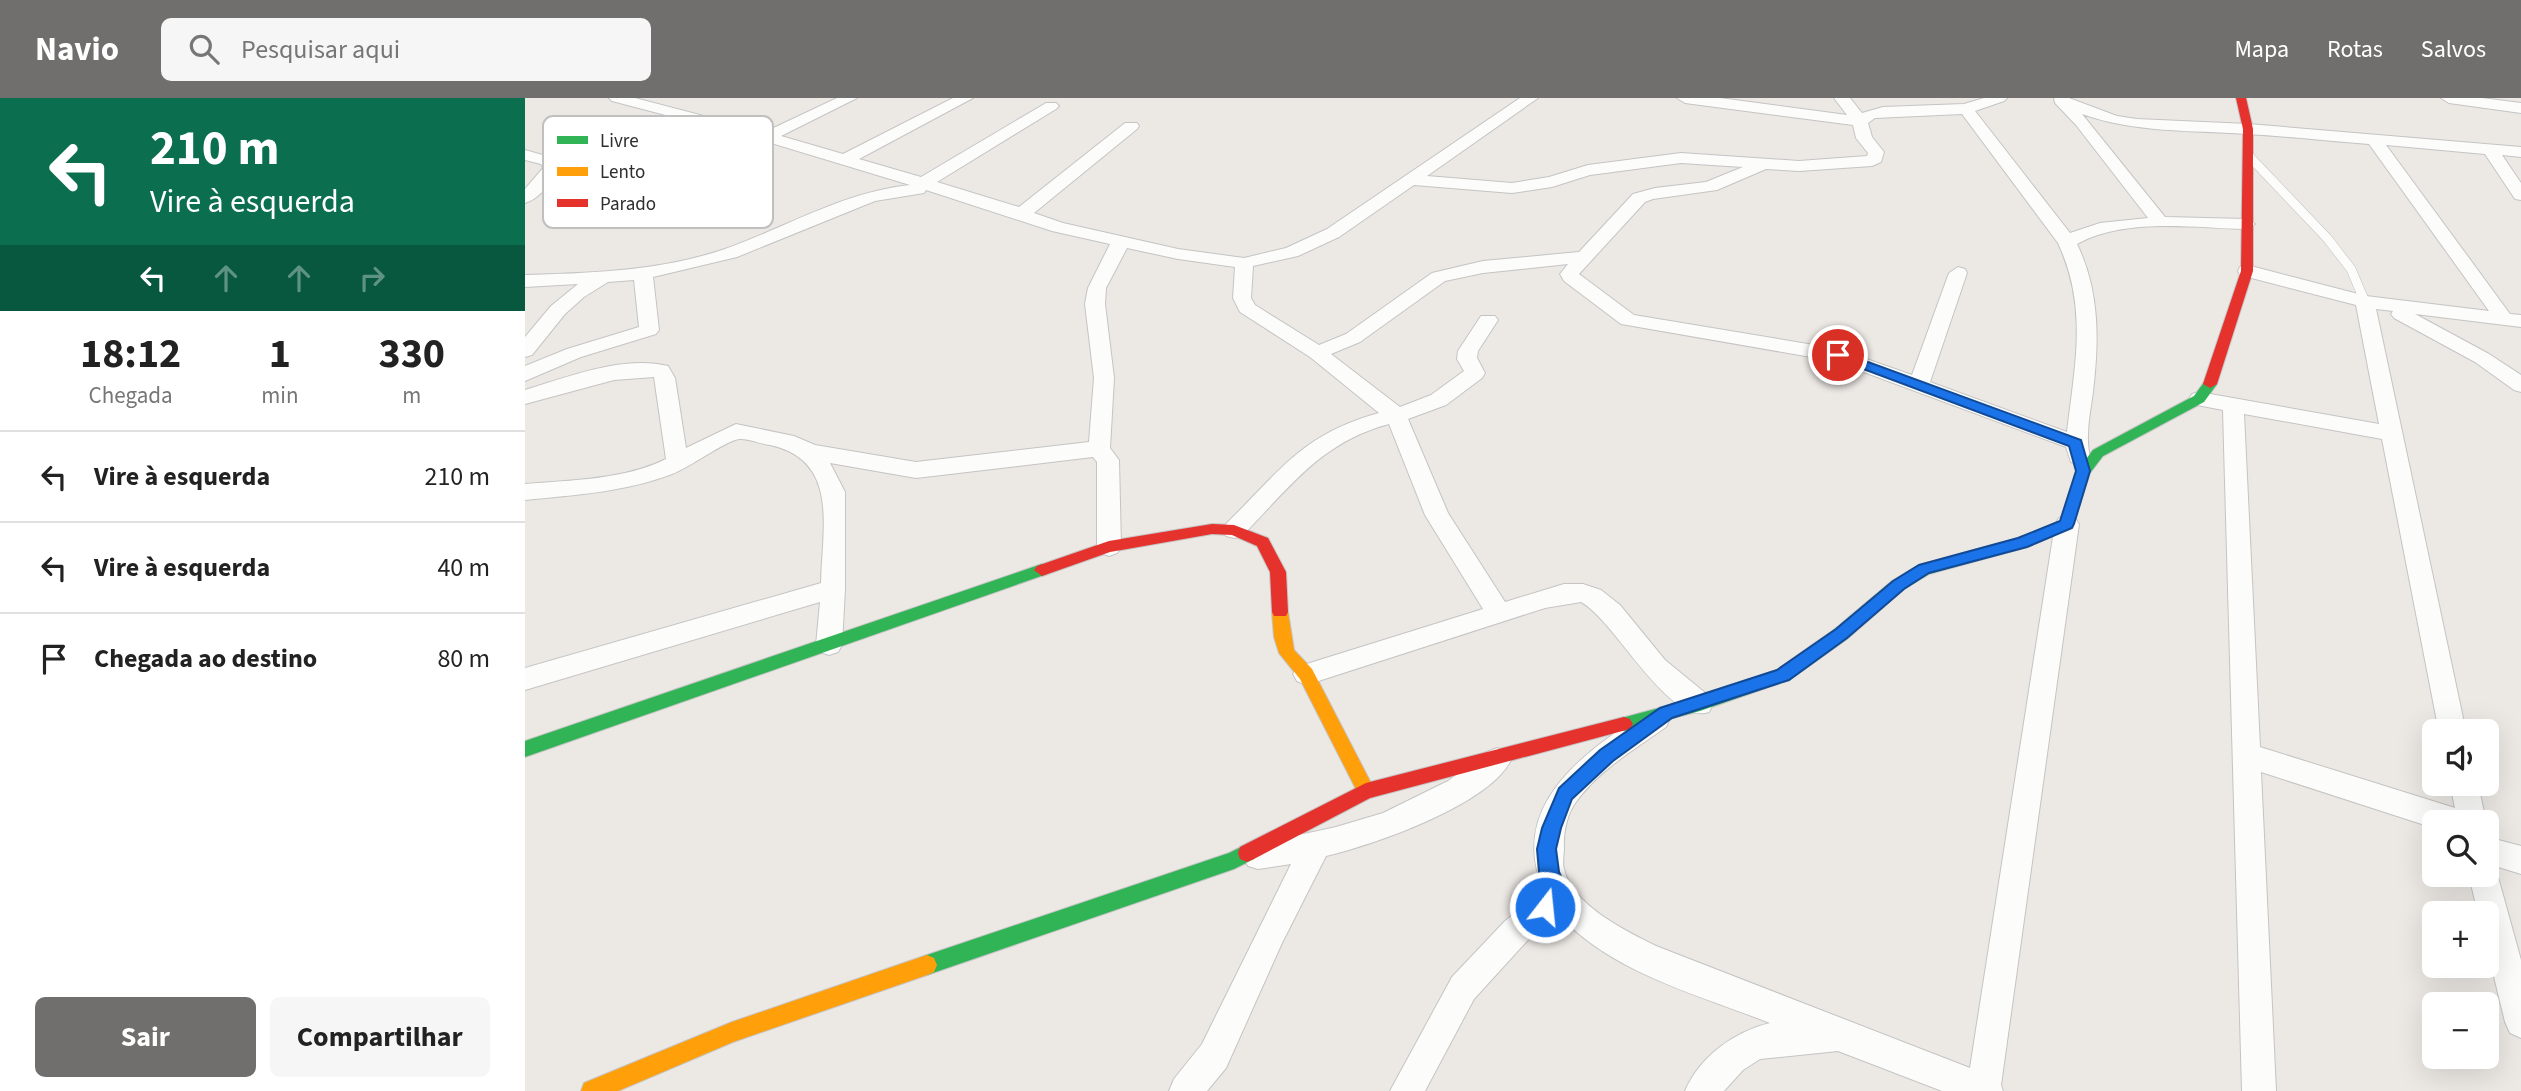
<!DOCTYPE html>
<html lang="pt">
<meta charset="utf-8">
<style>
:root{--surface:#fff;--page:#f6f6f6;--text:#222;--muted:#767676;--line:#e0e0e0;--accent:#706f6e}
body{margin:0;font-family:"Source Sans 3",sans-serif;background:var(--page);color:var(--text);height:100vh;display:flex;flex-direction:column;font-size:26px;white-space:nowrap}
*{box-sizing:border-box;margin:0}
p{font-size:23px;color:var(--muted)}
.icon{flex:none;width:38px;height:38px;fill:none;stroke:currentColor;stroke-width:2;stroke-linecap:round;stroke-linejoin:round}
.map{position:relative;flex:1;overflow:hidden}
.side{display:flex;flex-direction:column;background:var(--surface);width:525px}
.side>*{flex:none}
.hud{background:#0b6e4f;color:#fff;overflow:hidden}
.buttons{position:absolute;left:1897px;top:621px;display:grid;gap:14px}
.buttons a{display:grid;place-items:center;width:77px;height:77px;border-radius:10px;background:var(--surface);box-shadow:0 7px 28px #0002;font-size:35px}
.pin{position:absolute;display:grid;place-items:center;width:60px;height:60px;color:#fff;margin:-30px;border:4px solid #fff;border-radius:50%;box-shadow:0 2px 7px #0007}
.me{position:absolute;width:77px;margin:-38px;rotate:16deg;stroke-linejoin:round;filter:drop-shadow(0 0 5px #0008)}
.turn{display:flex;align-items:center;gap:24px;height:147px;padding:0 35px;font-size:32px}
.turn .icon{width:91px;height:91px;stroke-width:2.5}
.turn b{display:block;font-size:49px;line-height:60px}
.lanes{display:flex;align-items:center;height:66px;padding:0 35px;background:#0003;justify-content:center;gap:35px;direction:ltr}
.lanes .off{opacity:.35}
.eta{display:flex;justify-content:space-evenly;align-items:center;height:119px;text-align:center}
.eta b{font-size:42px;font-weight:700;line-height:49px}
.cta{display:flex;gap:14px;margin-top:auto;padding:14px 35px}
.cta a{flex:1;height:80px;border-radius:10px;background:var(--accent);color:#fff;font-size:28px;font-weight:700;line-height:80px;text-align:center}
.cta a+a{background:var(--page);color:var(--text)}
ul{padding:0;list-style:none}
li{display:flex;align-items:center;gap:21px;height:91px;padding:0 35px;border-top:2px solid var(--line)}
li div{flex:1}
li b{display:block;font-size:26px}
li em{font-style:normal}
header{display:flex;align-items:center;gap:42px;box-sizing:border-box;height:98px;padding:0 35px;background:var(--accent);color:#fff}
header strong{font-size:33px}
nav{display:flex;gap:38px;margin-inline-start:auto;font-size:24px}
.search{width:490px;height:63px;background:var(--page);display:flex;align-items:center;gap:18px;box-sizing:border-box;padding:0 24px;border-radius:10px;color:var(--muted);font-size:26px}
main{display:flex;flex:1;min-height:0}
.map>svg:first-child{display:block}
.lines{fill:none;stroke-linecap:round;stroke-linejoin:round}
.lane-casing{stroke:#c5c4c5;stroke-width:10}
.street-casing{stroke:#c5c4c5;stroke-width:2}
.fast-casing{stroke:#c5c4c5;stroke-width:2}
.slow-casing{stroke:#c5c4c5;stroke-width:2}
.jam-casing{stroke:#c5c4c5;stroke-width:2}
.lane{stroke:#fcfcfb;stroke-width:9}
.street{fill:#fcfcfb;fill-rule:evenodd}
.fast{fill:#30b455;fill-rule:evenodd}
.slow{fill:#ff9f0a;fill-rule:evenodd}
.jam{fill:#e5322d;fill-rule:evenodd}
.route{fill:#1a73e8;stroke:#114b97;stroke-width:2}
.key{fill:#fff;stroke:#c0c0c0;stroke-width:2}
.key-label{font-size:19px;fill:#2e2e2e}
</style>
<header>
<strong>Navio</strong>
<div class="search"><svg class="icon" aria-label="search" viewBox="0 0 24 24"><circle cx="10" cy="10" r="6"/><path d="M15 15l6 6"/></svg>Pesquisar aqui</div>
<nav><a>Mapa</a><a>Rotas</a><a>Salvos</a></nav>
</header>
<main>
<section class="side">
<div class="hud">
<div class="turn"><svg class="icon" aria-label="left" viewBox="0 0 24 24"><path d="M17 20v-9H6M10 6l-5 5 5 5"/></svg><div><b>210 m</b>Vire à esquerda</div></div>
<div class="lanes"><svg class="icon" aria-label="left" viewBox="0 0 24 24"><path d="M17 20v-9H6M10 6l-5 5 5 5"/></svg><svg class="icon off" aria-label="ahead" viewBox="0 0 24 24"><path d="M12 20V5M6 11l6-6 6 6"/></svg><svg class="icon off" aria-label="ahead" viewBox="0 0 24 24"><path d="M12 20V5M6 11l6-6 6 6"/></svg><svg class="icon off" aria-label="right" viewBox="0 0 24 24"><path d="M7 20v-9h11M14 6l5 5-5 5"/></svg></div>
</div>
<div class="eta">
<div><b>18:12</b><p>Chegada</p></div>
<div><b>1</b><p>min</p></div>
<div><b>330</b><p>m</p></div>
</div>
<ul>
<li><svg class="icon" aria-label="left" viewBox="0 0 24 24"><path d="M17 20v-9H6M10 6l-5 5 5 5"/></svg><div><b>Vire à esquerda</b></div><em>210 m</em></li>
<li><svg class="icon" aria-label="left" viewBox="0 0 24 24"><path d="M17 20v-9H6M10 6l-5 5 5 5"/></svg><div><b>Vire à esquerda</b></div><em>40 m</em></li>
<li><svg class="icon" aria-label="arrive" viewBox="0 0 24 24"><path d="M6 21V4h12l-3 4 3 4H6"/></svg><div><b>Chegada ao destino</b></div><em>80 m</em></li>
</ul>
<div class="cta"><a>Sair</a><a>Compartilhar</a></div>
</section>
<div class="map">
<svg width="1996" height="993" viewBox="0 0 1996 993">
<rect width="100%" height="100%" fill="#ece8e4"/>
<g class="lines">
<defs>
<path id="lane" d="M1723,57L1802,140L1826,171L1840,204"/>
<g id="street">
<path d="M84,0H110L240,34L312,0H332L256,38L318,56L428,0H448L334,61L396,79L521,5H531L534,8L531,11L412,84L494,109L600,25H612L614,28L612,31L509,115L538,125L653,151L719,160L761,150L802,131L995,0H1013L902,78L987,85L1024,79L1063,67L1156,55L1274,63L1342,58L1343,55L1331,40L1328,27L1160,5L1152,0H1195L1322,17L1309,0H1325L1337,15L1358,9L1439,6L1459,0H1482L1479,3L1450,13L1545,135L1575,125L1623,120L1551,27L1530,5L1529,0H1544L1592,18L1612,21L1723,26L1996,49V59L1977,57L1996,85V102L1990,101L1960,56L1861,47L1985,216L1996,217V229L1890,216L1964,256L1996,277V294L1989,292L1950,264L1869,220L1866,216L1868,213L1851,211L1941,634H1914L1857,341L1719,316L1735,649L1930,710L1925,686H1953L1961,724H1909V730L1736,674L1751,993H1717L1698,312L1667,306L1664,301L1667,296L1674,294L1854,326L1831,207L1715,177L1713,173L1715,169L1722,167L1841,198L1964,213L1844,46C1803,43 1762,38 1721,36C1665,32 1610,35 1557,16L1640,119L1721,121L1730,126L1721,131C1668,130 1601,119 1552,146C1575,194 1574,242 1568,294C1565,316 1560,338 1565,359L1562,364L1554,367L1546,364L1541,349L1309,263L1096,226L1039,183L1035,176L1043,166L958,175L920,183L835,244L806,256L875,309L906,297L939,273L932,261L933,253L956,218H970L973,222L953,253L952,260L960,275L957,280L921,307L883,321L923,415L980,504L1039,486H1058L1076,492L1095,507L1140,562L1184,598L1188,606L1184,614C1143,628 1090,522 1056,504L1020,510L781,587L772,583L768,576L772,569L958,511L900,417L864,326C796,344 764,390 717,438L709,440L701,438L697,432L701,426C755,373 777,336 854,315L785,259L715,214L708,200L710,169L653,161L602,150L581,190L580,206L589,280L585,350L594,362L596,449L592,455L584,458L576,455L572,449V364L568,359L391,380L305,365L320,394V491L317,547L313,554L304,557L295,554L291,547L295,504L0,592V570L296,485C297,431 315,362 245,347C236,346 222,340 214,341C200,343 164,370 147,376C100,394 50,397 0,402V386C46,382 99,382 141,361L129,279L89,282L0,306V292C43,279 98,257 143,268L150,280L161,350L211,326L269,338L290,347L391,364L564,344L569,280L560,206L563,190L585,146L527,133L401,92L399,95L350,103L212,159L128,179L134,232L131,236L56,259L0,283V268L42,251L114,229L109,182L83,184L59,199L40,216L7,257L0,259V239L26,208L53,186L0,189V177C67,175 136,173 200,151C262,129 318,94 385,87L236,42L87,3ZM1437,16L1533,145C1563,209 1550,266 1542,334L1405,284L1442,175L1440,171L1433,169L1424,175L1387,277L1313,251L1109,217L1054,176L1120,104L1128,101L1192,92L1241,71L1274,73L1347,68L1356,64L1359,54L1347,39L1343,25L1350,20ZM1156,65L1218,69L1181,84L1130,90L1108,96L1054,154L958,163L907,175L821,236L794,247L730,207L726,200L728,168L773,158L814,139L889,87L987,95L1027,89L1065,77Z"/>
<path d="M1916,0H1957L1996,5V15L1924,5Z"/>
<path d="M0,52L28,60L34,70C29,83 14,101 0,105V91L18,70L16,66L0,62Z"/>
<path d="M1542,418L1550,420L1554,426L1476,987L1478,993H1417L1313,953L1235,961L1218,972L1199,993H1160C1175,958 1209,934 1245,925C1174,897 1087,875 1034,817L1002,843L949,901L900,993H865L927,879L980,823L1019,792C987,721 1039,670 1094,632C1109,622 1123,607 1141,613L1145,621L1141,629C1110,651 1074,672 1051,704C1042,716 1038,735 1039,750C1039,756 1037,765 1039,771C1047,807 1101,833 1131,848L1445,970L1530,426L1534,420Z"/>
<path d="M972,650L982,654L986,662C964,707 848,747 801,758L757,845L701,970L682,993H644L649,981L677,946L766,766L733,771L723,768L718,758L723,748L811,729L858,715L923,683L962,654Z"/>
<path d="M1962,739L1996,748V776L1970,768L1996,862V940L1985,935L1980,924L1962,850V816H1953L1944,777H1962Z"/>
</g>
<g id="fast">
<path d="M1685,282L1692,286L1679,304L1578,358L1565,375L1547,430L1502,449L1404,476L1379,491L1322,541L1264,582L1175,613L1099,633L1093,631L1090,626L1093,621L1175,599L1252,572L1310,531L1367,483L1394,467L1493,440L1536,423L1551,374L1568,352L1669,298L1680,283Z"/>
<path d="M517,466L525,472L522,476L0,659V643Z"/>
<path d="M722,746L729,749L731,755L729,761L709,771L402,877L395,874L392,867L395,860L402,857L704,755Z"/>
</g>
<g id="slow">
<path d="M755,508L761,510L763,514L769,552L787,571L847,687L850,693L847,699L841,701L835,699L775,581L754,555L749,539L747,514L749,510Z"/>
<path d="M402,857L409,860L412,867L409,874L402,877L208,944L93,993H56L59,985L207,924Z"/>
</g>
<g id="jam">
<path d="M1711,0H1721L1728,31V173L1692,286L1685,290L1678,286L1716,173L1718,31Z"/>
<path d="M687,426L709,427L743,440L761,474L763,514L761,518H749L747,514L745,474L732,448L707,437L687,436L585,454L517,478L509,472L512,468L584,443Z"/>
<path d="M1099,619L1105,621L1108,626L1105,631L845,700L729,761L722,764L715,761L713,755L715,749L841,685Z"/>
</g>
</defs>
<use href="#lane" class="lane-casing"/>
<use href="#street" class="street-casing"/>
<use href="#fast" class="fast-casing"/>
<use href="#slow" class="slow-casing"/>
<use href="#jam" class="jam-casing"/>
<use href="#lane" class="lane"/>
<use href="#street" class="street"/>
<use href="#fast" class="fast"/>
<use href="#slow" class="slow"/>
<use href="#jam" class="jam"/>
</g>
<path class="route" d="M1313,253L1556,342L1565,373L1549,426L1547,430L1502,449L1404,475L1379,491L1322,540L1264,582L1147,620L1088,663L1047,701L1036,730L1031,751L1034,774L1045,798C1040,808 1030,815 1020,819L1013,816L1010,809L1013,803L1024,795L1014,774L1012,751L1017,730L1034,690L1075,652L1135,610L1252,572L1311,531L1368,483L1394,467L1493,440L1535,423L1551,373L1544,348L1309,260V254Z"/>
<rect x="18" y="18" width="230" height="112" rx="10" class="key"/>
<rect x="32" y="38" width="31" height="8" fill="#30b455"/>
<rect x="32" y="69" width="31" height="9" fill="#ff9f0a"/>
<rect x="32" y="101" width="31" height="8" fill="#e5322d"/>
<g class="key-label">
<text x="75" y="49">Livre</text>
<text x="75" y="80">Lento</text>
<text x="75" y="112">Parado</text>
</g>
</svg>
<div class="buttons">
<a><svg class="icon" aria-label="sound" viewBox="0 0 24 24"><path d="M4 9h4l5-4v14l-5-4H4zM17 9q2 3 0 6"/></svg></a>
<a><svg class="icon" aria-label="search" viewBox="0 0 24 24"><circle cx="10" cy="10" r="6"/><path d="M15 15l6 6"/></svg></a>
<a>+</a>
<a>−</a>
</div>
<div class="pin" style="left:1313px;top:257px;background:#d93025"><svg class="icon" aria-label="arrive" viewBox="0 0 24 24"><path d="M6 21V4h12l-3 4 3 4H6"/></svg></div>
<svg class="me" style="left:1020px;top:809px" viewBox="-20 -20 40 40"><circle r="17" fill="#1a73e8" stroke="#fff" stroke-width="3"/><path d="M0-11L8 9 0 5-8 9z" fill="#fff"/></svg>
</div>
</main>
